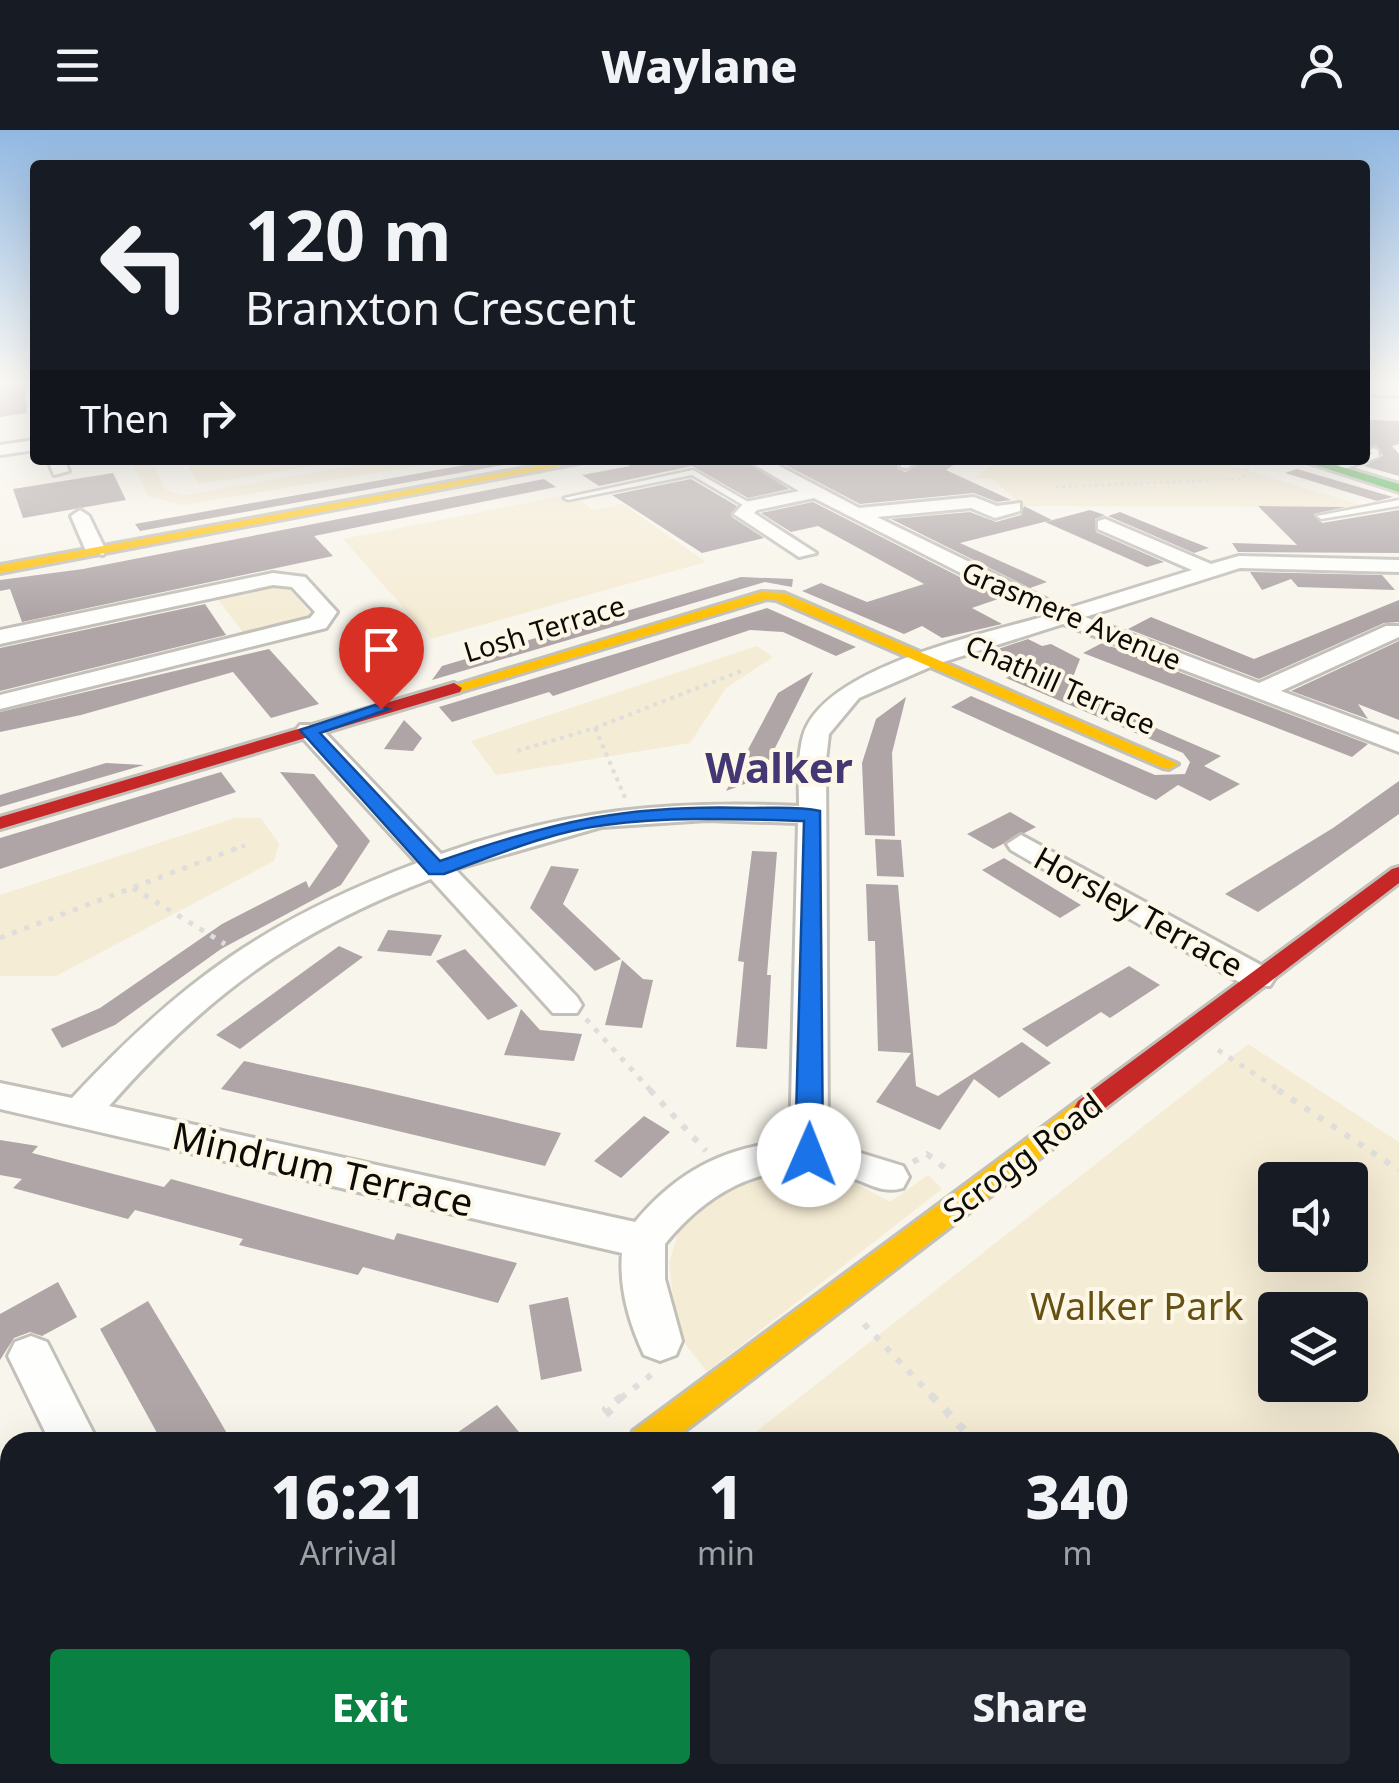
<!DOCTYPE html>
<style>
:root{--surface:#171b24;--page:#242831;--text:#f1f3f6;--muted:#9ea1a6;--accent:#0b8043}
body{margin:0;font-family:"Noto Sans",sans-serif;background:var(--page);color:var(--text);height:100vh;display:flex;flex-direction:column;font-size:38px;white-space:nowrap}
*{box-sizing:border-box;margin:0}
p{font-size:32px;color:var(--muted)}
.icon{flex:none;width:55px;height:55px;fill:none;stroke:currentColor;stroke-width:2;stroke-linecap:round;stroke-linejoin:round}
.map{position:relative;flex:1;overflow:hidden}
.panel{position:absolute;left:0px;top:1302px;width:1400px;height:352px;display:flex;flex-direction:column;background:var(--surface);border-radius:30px 30px 0 0;box-shadow:0 10px 40px #0002}
.panel>*{flex:none}
.banner{position:absolute;left:30px;top:30px;width:1340px;height:305px;border-radius:10px;box-shadow:0 10px 40px #0002;background:#171b24;color:var(--text);overflow:hidden}
.buttons{position:absolute;left:1258px;top:1032px;display:grid;gap:20px}
.buttons a{display:grid;place-items:center;width:110px;height:110px;border-radius:10px;background:var(--surface);box-shadow:0 10px 40px #0002;font-size:50px}
.pin{position:absolute;display:grid;place-items:center;width:85px;height:85px;color:#fff;margin:-102px -42px;border-radius:50% 50% 50% 0;rotate:-45deg;box-shadow:0 0 10px #0007}
.pin .icon{rotate:45deg}
.me{position:absolute;width:110px;margin:-55px;rotate:1deg;stroke-linejoin:round;filter:drop-shadow(0 0 8px #0008)}
.turn{display:flex;align-items:center;gap:35px;height:210px;padding:0 50px;font-size:45px}
.turn .icon{width:130px;height:130px;stroke-width:2.5}
.turn b{display:block;font-size:70px;line-height:85px}
.then{display:flex;align-items:center;height:95px;padding:0 50px;background:#0003;gap:20px;font-size:38px}
.eta{display:flex;justify-content:space-evenly;align-items:center;height:170px;text-align:center}
.eta b{font-size:60px;font-weight:800;line-height:70px}
.cta{display:flex;gap:20px;margin-top:auto;padding:20px 50px}
.cta a{flex:1;height:115px;border-radius:10px;background:var(--accent);color:#fff;font-size:40px;font-weight:800;line-height:115px;text-align:center}
.cta a+a{background:var(--page);color:var(--text)}
header{display:flex;justify-content:space-between;align-items:center;height:130px;padding:0 50px;background:var(--surface);font-size:45px;font-weight:800}
.map>svg:first-child{display:block}
.green{fill:#f5ecd5;fill-rule:evenodd}
.building{fill:#afa5a7}
.lines{fill:none;stroke-linecap:round;stroke-linejoin:round}
.lane-casing{stroke:#c2c0b9;stroke-width:5}
.street-casing{stroke:#c2c0b9;stroke-width:6}
.fast-casing{stroke:#c2c0b9;stroke-width:6}
.slow-casing{stroke:#c2c0b9;stroke-width:6}
.jam-casing{stroke:#c2c0b9;stroke-width:6}
.path-far4{stroke:#dfdedc;stroke-width:2.5;stroke-dasharray:2.5 4;stroke-linecap:butt}
.path-far3{stroke:#dfdedc;stroke-width:4;stroke-dasharray:4 5;stroke-linecap:butt}
.path-far2{stroke:#dfdedc;stroke-width:5;stroke-dasharray:5 8;stroke-linecap:butt}
.path-far1{stroke:#dfdedc;stroke-width:6;stroke-dasharray:6 10;stroke-linecap:butt}
.path{stroke:#dfdedc;stroke-width:8;stroke-dasharray:8 12;stroke-linecap:butt}
.lane{fill:#fefefc;fill-rule:evenodd}
.street{fill:#fefefc;fill-rule:evenodd}
.fast{fill:#4caf50;fill-rule:evenodd}
.slow{fill:#ffc107;fill-rule:evenodd}
.jam{fill:#c62828;fill-rule:evenodd}
.route{fill:#1a73e8;stroke:#114b97;stroke-width:2.5}
.labels{text-anchor:middle;dominant-baseline:central;stroke-width:8;stroke-linejoin:round;paint-order:stroke}
.far-street-label{font-size:28px;fill:#0d0b06;stroke:#fdf7e7}
.street-label{font-size:32px;fill:#0d0b06;stroke:#fdf7e7}
.near-street-label{font-size:38px;fill:#0d0b06;stroke:#fdf7e7}
.near-park-label{font-size:38px;fill:#655113;stroke:#fdf7e7}
.district-label{font-size:42px;font-weight:bold;fill:#443874;stroke:#fdf7e7}
</style>
<header><svg class="icon" aria-label="menu" viewBox="0 0 24 24"><path d="M4 6h16M4 12h16M4 18h16"/></svg>Waylane<svg class="icon" aria-label="person" viewBox="0 0 24 24"><circle cx="12" cy="8" r="4"/><path d="M4 21q1-7 8-7t8 7"/></svg></header>
<div class="map">
<svg width="1399" height="1653" viewBox="0 0 1399 1653">
<rect width="100%" height="100%" fill="#f8f5ec"/>
<g class="green">
<path d="M131,330H151L166,360L184,365L381,331L454,330L184,375L149,367Z"/>
<path d="M184,330H351L199,354Z"/>
<path d="M1000,330L1084,334L1213,330L1367,377L1023,376L992,349H972Z"/>
<path d="M571,364L593,380L623,374L706,432L431,509L343,409Z"/>
<path d="M275,453L289,458L310,483L309,491L246,506L215,466Z"/>
<path d="M757,516L773,527L726,558L690,613L496,645L471,611Z"/>
<path d="M235,688H261L279,714L274,731L56,846H0V765Z"/>
<path d="M1248,914L1399,1012V1653H310L320,1645H1390V1312H743ZM1350,1050V1125H1275V1050ZM1275,1180H1350V1255H1275Z"/>
<path d="M827,1037L890,1072L928,1045L942,1059L707,1242L677,1203L669,1133L682,1089L723,1057L773,1042Z"/>
</g>
<g class="building">
<path d="M0,255H25L27,283L0,287Z"/>
<path d="M1365,285L1369,290L1399,291V314L1392,316L1399,324V346L1364,336L1383,326L1376,315L1365,322Z"/>
<path d="M493,330L520,332L140,401L135,394Z"/>
<path d="M622,330H743L789,359L748,368L692,336L599,356L582,345L630,336Z"/>
<path d="M776,330H897L898,339L906,342L924,330H961L946,340L1011,370L997,372L974,363L860,374Z"/>
<path d="M1297,339L1393,367L1377,371L1285,343Z"/>
<path d="M113,343L126,370L23,388L13,359Z"/>
<path d="M544,349L556,357L314,406L333,426L22,492L10,459L0,461V450L83,439Z"/>
<path d="M691,349L737,376L732,387L764,408L702,423L612,365Z"/>
<path d="M813,372L1001,468L972,478L1002,494L942,508L922,496L904,504L802,461L821,453L867,472L924,454L818,396L791,402L761,383Z"/>
<path d="M1024,376L1052,390L960,413L1047,452L1030,458L891,389L970,382L996,392L1021,385Z"/>
<path d="M1258,376L1346,377L1314,384L1322,393L1399,380V423L1238,422L1232,413L1297,415Z"/>
<path d="M1090,380L1105,385L1095,389L1096,402L1164,432L1147,437L1045,392Z"/>
<path d="M1120,382L1176,405L1209,418L1194,423L1108,386Z"/>
<path d="M1250,442L1382,445L1395,460L1298,457L1291,449L1262,460Z"/>
<path d="M741,447L793,449L792,457L765,452L432,550L442,536Z"/>
<path d="M1399,470V492L1384,493L1259,549L1128,499L1151,487L1254,529Z"/>
<path d="M205,474L226,505L0,561V518Z"/>
<path d="M767,478L856,517L836,526L783,502L750,500L553,566L549,562L452,592L439,577Z"/>
<path d="M1028,509L1042,516L1051,514L1080,529L1068,560L1221,626L1204,636L1240,654L1210,671L1178,655L1156,670L951,577L971,566L1155,645L1185,644L1190,632L1183,623L1006,548L1028,536L998,519Z"/>
<path d="M1399,511V590L1358,574L1368,589L1291,561Z"/>
<path d="M1102,513L1368,614L1352,627L1083,523Z"/>
<path d="M269,519L319,574L271,588L233,542L81,585L0,602V582Z"/>
<path d="M813,542L767,634L778,641L726,661L778,563Z"/>
<path d="M906,567L892,623L895,706L865,705L862,633L876,589Z"/>
<path d="M404,590L422,608L413,621L384,619Z"/>
<path d="M106,633L144,635L0,677V665Z"/>
<path d="M221,642L236,662L0,739V708Z"/>
<path d="M280,642L314,644L370,711L341,755L221,819L115,895L62,918L51,899L100,878L222,794L306,751L309,758L338,716Z"/>
<path d="M1399,651V684L1297,756L1258,782L1225,764L1333,698Z"/>
<path d="M1010,682L1036,697L993,719L967,704Z"/>
<path d="M875,709L901,710L904,747L877,746Z"/>
<path d="M752,721L777,722L767,845H771L767,919L736,917L744,832L738,831Z"/>
<path d="M1004,728L1081,775L1060,788L982,740Z"/>
<path d="M551,736L579,739L563,774L621,829L595,841L530,778Z"/>
<path d="M866,754L898,755L916,956L938,966L1022,912L1051,933L999,968L974,949L940,1000L876,972L911,923L878,921L875,811H868Z"/>
<path d="M388,800L442,805L431,826L377,821Z"/>
<path d="M339,816L363,827L240,919L216,905Z"/>
<path d="M465,819L518,876L488,890L436,831Z"/>
<path d="M622,830L643,849L653,850L642,898L605,895Z"/>
<path d="M1129,836L1160,855L1110,888L1101,882L1047,917L1022,899Z"/>
<path d="M521,879L540,900L582,904L574,931L504,925Z"/>
<path d="M244,931L368,958L561,1003L545,1036L221,959Z"/>
<path d="M644,986L670,1002L621,1048L594,1031Z"/>
<path d="M0,1010L38,1016L32,1023L164,1057L171,1049L394,1110L397,1103L517,1133L498,1173L363,1137L358,1145L239,1115L243,1109L135,1080L128,1089L13,1058L22,1049L0,1045Z"/>
<path d="M58,1152L77,1187L42,1206L30,1202L14,1208L0,1230V1184Z"/>
<path d="M568,1167L582,1241L541,1250L529,1175Z"/>
<path d="M148,1171L207,1269L232,1312H162L100,1199Z"/>
<path d="M497,1275L527,1312H444Z"/>
</g>
<g class="lines">
<defs>
<g id="lane">
<path d="M1374,318L1378,320L1379,327L1338,341L1331,339L1353,330H1365V326L1372,324L1370,320Z"/>
<path d="M693,340L755,376L748,378L692,345L568,370L564,368Z"/>
<path d="M1399,370V376L1321,389L1317,386Z"/>
</g>
<g id="street">
<path d="M1365,256L1399,258V266L1365,264Z"/>
<path d="M35,310V320L0,325V315Z"/>
<path d="M48,330H64L69,341L54,345Z"/>
<path d="M747,330H768L859,378L974,367L997,376L1020,373V381L995,388L971,378L877,387L1066,479L1192,440L1098,399V391L1105,389L1211,434L1239,426L1399,430V442L1240,438L1085,487L1259,553L1386,496H1399V507L1281,561L1399,605V622L1063,494L937,534L859,568L829,604L826,630L828,1013L903,1036L909,1047L903,1058C883,1064 871,1054 851,1048C776,1025 713,1055 665,1114V1149L682,1211L676,1225L660,1231L644,1225C629,1193 619,1158 622,1123L0,979V953L72,968C181,851 266,790 417,733L300,605L296,600L300,595H318L441,724C567,680 666,670 799,676C799,654 797,628 803,606C823,537 982,505 1045,486L814,368L757,380L754,383L816,423L799,427L734,384L745,372L799,361ZM707,690L798,693L790,1012C726,1015 675,1043 635,1092L109,976C205,867 293,801 431,749L553,883H577L582,875L577,867L455,739L601,697Z"/>
<path d="M901,330H920L907,338L901,337Z"/>
<path d="M80,380L89,386L106,421L103,425L86,421L71,386Z"/>
<path d="M273,443L305,447L337,482L326,498L0,579V565L310,488L315,482L292,457L273,455L0,514V500Z"/>
<path d="M1021,705L1270,840L1275,848L1270,856H1246L1011,720L1007,714Z"/>
<path d="M31,1206L47,1212L98,1312H50L8,1226L15,1212Z"/>
</g>
<g id="fast">
<path d="M1300,330H1318L1399,354V362Z"/>
<path d="M180,1645H227L224,1653H177Z"/>
</g>
<g id="slow">
<path d="M569,330H594L0,443V435Z"/>
<path d="M761,462L784,463L1178,634L1169,639L1163,638L776,470L767,469L460,562L454,563L446,558Z"/>
<path d="M1087,968L1096,971L1100,978L1096,985L670,1312H629L633,1301L1078,971Z"/>
</g>
<g id="jam">
<path d="M454,553L462,558L460,562L0,699V687Z"/>
<path d="M1399,737V753L1096,985H1078L1074,978L1078,971L1392,739Z"/>
</g>
</defs>
<use href="#lane" class="lane-casing"/>
<use href="#street" class="street-casing"/>
<use href="#fast" class="fast-casing"/>
<use href="#slow" class="slow-casing"/>
<use href="#jam" class="jam-casing"/>
<path class="path-far4" d="M1056,357L1243,349L1248,335L1281,334"/>
<g class="path-far3">
<path d="M595,598L626,670"/>
<path d="M517,621L595,598L741,541"/>
<path d="M233,720L246,715"/>
</g>
<g class="path-far2">
<path d="M133,758L225,814"/>
<path d="M0,808L240,717"/>
<path d="M586,889L652,962"/>
<path d="M1218,920L1282,962"/>
</g>
<g class="path-far1">
<path d="M650,960L706,1021"/>
<path d="M1278,960L1399,1040"/>
<path d="M913,1032L927,1024L945,1038"/>
<path d="M864,1194L934,1268"/>
<path d="M621,1268L655,1242"/>
</g>
<g class="path">
<path d="M931,1265L975,1312"/>
<path d="M611,1285L606,1279L624,1265"/>
<path d="M1275,1645L1282,1653"/>
</g>
<use href="#lane" class="lane"/>
<use href="#street" class="street"/>
<use href="#fast" class="fast"/>
<use href="#slow" class="slow"/>
<use href="#jam" class="jam"/>
</g>
<linearGradient id="sky" x2="0" y2="1"><stop stop-color="#91b8e2"/><stop offset="0.52" stop-color="#fcfaf6"/><stop offset="1" stop-color="#fcfaf6" stop-opacity="0"/></linearGradient>
<rect width="1399" height="486" fill="url(#sky)"/>
<path class="route" d="M375,575L389,579L320,603L440,731C554,691 629,674 751,678C773,678 798,676 820,681L823,1025L819,1033L809,1036L795,1025L804,691C737,689 671,686 605,695C549,702 496,725 444,744H429L300,600Z"/>
<g class="labels">
<g class="far-street-label">
<text transform="translate(1072 485) rotate(23)">Grasmere Avenue</text>
<text transform="translate(544 498) rotate(-17)">Losh Terrace</text>
<text transform="translate(1061 554) rotate(24)">Chathill Terrace</text>
</g>
<g class="street-label">
<text transform="translate(1139 781) rotate(29)">Horsley Terrace</text>
<text transform="translate(1022 1027) rotate(-37)">Scrogg Road</text>
</g>
<g class="near-street-label">
<text transform="translate(323 1038) rotate(13)">Mindrum Terrace</text>
</g>
<g class="near-park-label">
<text x="1137" y="1175">Walker Park</text>
</g>
<g class="district-label">
<text x="779" y="636">Walker</text>
</g>
</g>
</svg>
<div class="buttons">
<a><svg class="icon" aria-label="sound" viewBox="0 0 24 24"><path d="M4 9h4l5-4v14l-5-4H4zM17 9q2 3 0 6"/></svg></a>
<a><svg class="icon" aria-label="layers" viewBox="0 0 24 24"><path d="M12 4l9 5-9 5-9-5zM3 14l9 5 9-5"/></svg></a>
</div>
<div class="pin" style="left:381px;top:579px;background:#d93025"><svg class="icon" aria-label="arrive" viewBox="0 0 24 24"><path d="M6 21V4h12l-3 4 3 4H6"/></svg></div>
<svg class="me" style="left:809px;top:1025px" viewBox="-20 -20 40 40"><circle r="19" fill="#fff"/><path d="M0-13L10 11 0 6-10 11z" fill="#1a73e8"/></svg>
<div class="banner">
<div class="turn"><svg class="icon" aria-label="left" viewBox="0 0 24 24"><path d="M17 20v-9H6M10 6l-5 5 5 5"/></svg><div><b>120 m</b>Branxton Crescent</div></div>
<div class="then">Then<svg class="icon" aria-label="right" viewBox="0 0 24 24"><path d="M7 20v-9h11M14 6l5 5-5 5"/></svg></div>
</div>
<section class="panel">
<div class="eta">
<div><b>16:21</b><p>Arrival</p></div>
<div><b>1</b><p>min</p></div>
<div><b>340</b><p>m</p></div>
</div>
<div class="cta"><a>Exit</a><a>Share</a></div>
</section>
</div>
